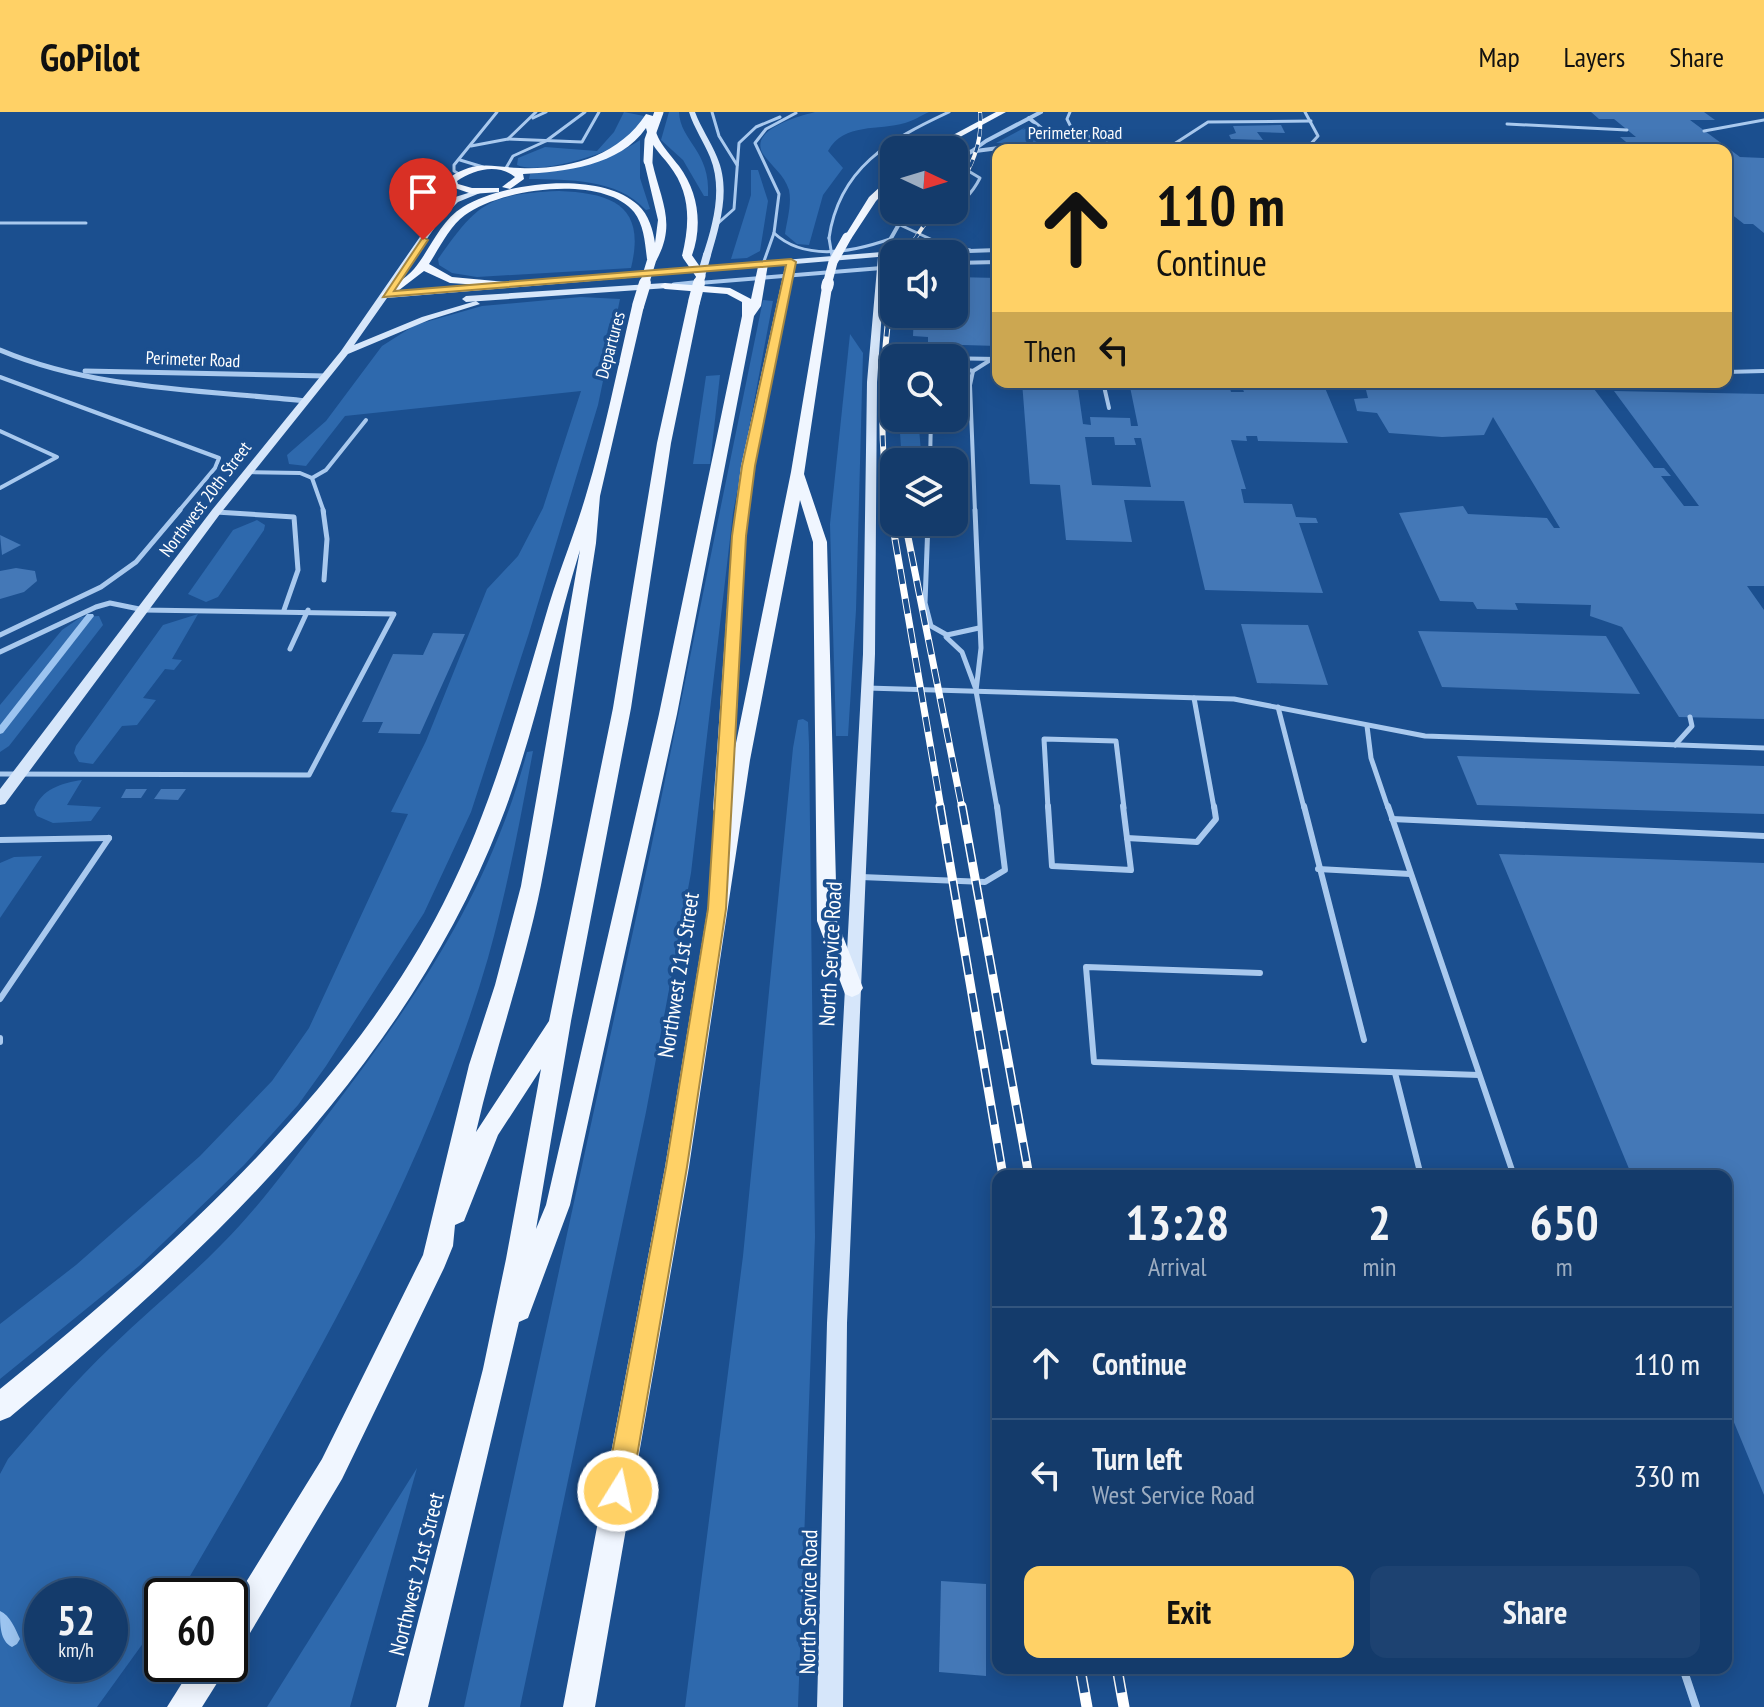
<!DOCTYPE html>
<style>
:root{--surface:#143b6b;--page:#1d4271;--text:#f1f3f6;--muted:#9dadc1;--line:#33557e;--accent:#ffd166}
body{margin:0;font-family:"PT Sans Narrow",sans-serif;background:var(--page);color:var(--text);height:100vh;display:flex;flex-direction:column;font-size:30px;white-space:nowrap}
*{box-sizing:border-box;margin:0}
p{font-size:26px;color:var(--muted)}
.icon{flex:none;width:44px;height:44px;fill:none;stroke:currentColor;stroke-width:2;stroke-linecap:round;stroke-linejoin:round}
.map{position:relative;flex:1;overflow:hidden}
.drawer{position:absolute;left:992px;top:1058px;width:740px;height:504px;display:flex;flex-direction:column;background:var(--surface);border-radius:16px;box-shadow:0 4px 20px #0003,0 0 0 2px var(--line)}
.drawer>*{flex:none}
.banner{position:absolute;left:992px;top:32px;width:740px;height:244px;border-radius:16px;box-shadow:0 4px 20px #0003,0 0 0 2px var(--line);background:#ffd166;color:#111;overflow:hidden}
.needle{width:52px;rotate:94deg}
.controls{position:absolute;left:880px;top:24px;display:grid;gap:16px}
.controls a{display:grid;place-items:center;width:88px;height:88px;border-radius:16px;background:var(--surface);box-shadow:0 4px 20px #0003,0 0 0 2px var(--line);font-size:40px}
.speed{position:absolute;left:24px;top:1466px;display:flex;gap:16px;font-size:40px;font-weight:700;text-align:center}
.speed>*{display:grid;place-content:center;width:104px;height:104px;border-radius:50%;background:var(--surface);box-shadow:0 4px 20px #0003,0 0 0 2px var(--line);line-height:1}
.speed small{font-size:20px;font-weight:400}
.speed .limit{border:4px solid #111;border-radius:12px;background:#fff;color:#111}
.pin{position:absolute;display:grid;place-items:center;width:68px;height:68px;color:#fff;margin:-82px -34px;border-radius:50% 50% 50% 0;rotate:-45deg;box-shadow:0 0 8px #0007}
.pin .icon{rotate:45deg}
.me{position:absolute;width:88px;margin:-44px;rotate:10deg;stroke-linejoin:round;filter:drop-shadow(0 0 6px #0008)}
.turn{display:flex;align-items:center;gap:28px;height:168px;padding:0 32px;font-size:36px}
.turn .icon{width:104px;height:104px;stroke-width:2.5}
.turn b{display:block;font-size:56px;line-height:68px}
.then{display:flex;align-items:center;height:76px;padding:0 32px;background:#0003;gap:16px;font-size:30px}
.eta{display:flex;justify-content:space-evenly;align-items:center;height:136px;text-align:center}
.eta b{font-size:48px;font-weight:700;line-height:56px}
.button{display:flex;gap:16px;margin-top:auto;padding:16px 32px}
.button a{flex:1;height:92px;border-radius:16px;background:var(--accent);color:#111;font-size:32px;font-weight:700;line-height:92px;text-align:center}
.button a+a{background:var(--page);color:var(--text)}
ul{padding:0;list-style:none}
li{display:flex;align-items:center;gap:24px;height:112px;padding:0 32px;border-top:2px solid var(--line)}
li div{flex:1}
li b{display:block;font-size:30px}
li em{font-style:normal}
header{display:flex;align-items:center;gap:48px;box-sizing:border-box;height:112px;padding:0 40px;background:var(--accent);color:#111}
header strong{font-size:38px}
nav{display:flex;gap:44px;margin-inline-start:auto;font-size:28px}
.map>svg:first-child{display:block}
.green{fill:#2e69ad;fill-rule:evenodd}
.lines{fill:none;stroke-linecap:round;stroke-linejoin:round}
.stream{fill:#9cc4f0;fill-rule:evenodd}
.building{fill:#4478b7;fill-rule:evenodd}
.lane-far4{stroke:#a9c9ee;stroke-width:3}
.lane-far3{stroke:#a9c9ee;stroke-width:4}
.lane-far2{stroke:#a9c9ee;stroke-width:5}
.lane-far1{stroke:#a9c9ee;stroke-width:6}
.lane{stroke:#a9c9ee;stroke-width:8}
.street-far1{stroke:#a9c9ee;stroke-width:4}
.street{stroke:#a9c9ee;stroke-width:5}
.secondary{fill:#d6e6fa;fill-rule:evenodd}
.primary{fill:#f0f6ff;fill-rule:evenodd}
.rail-far4-casing{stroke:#fff;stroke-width:4}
.rail-far3-casing{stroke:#fff;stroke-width:6}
.rail-far2-casing{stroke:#fff;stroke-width:7}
.rail-far1-casing{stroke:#fff;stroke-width:9}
.rail-casing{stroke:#fff;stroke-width:11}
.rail-far4{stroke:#1b4f8f;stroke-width:3;stroke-dasharray:8;stroke-linecap:butt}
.rail-far3{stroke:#1b4f8f;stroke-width:4;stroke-dasharray:11;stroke-linecap:butt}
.rail-far2{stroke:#1b4f8f;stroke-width:5;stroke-dasharray:15;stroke-linecap:butt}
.rail-far1{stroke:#1b4f8f;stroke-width:6;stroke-dasharray:19;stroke-linecap:butt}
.rail{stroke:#1b4f8f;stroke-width:8;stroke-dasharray:25;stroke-linecap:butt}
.lane-bridge{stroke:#a9c9ee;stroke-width:3}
.secondary-bridge{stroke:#d6e6fa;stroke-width:8}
.primary-bridge-far1{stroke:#f0f6ff;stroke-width:9}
.primary-bridge{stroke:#f0f6ff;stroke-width:12}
.route{fill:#ffd166;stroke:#a68842;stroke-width:2}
.labels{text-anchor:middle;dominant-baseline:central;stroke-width:7;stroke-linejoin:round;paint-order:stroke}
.far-street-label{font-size:18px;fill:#fff;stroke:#1b4f8f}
.street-label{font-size:22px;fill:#fff;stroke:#1b4f8f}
</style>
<header>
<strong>GoPilot</strong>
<nav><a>Map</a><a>Layers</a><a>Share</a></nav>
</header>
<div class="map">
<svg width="1764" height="1595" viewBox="0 0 1764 1595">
<rect width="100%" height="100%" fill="#1b4f8f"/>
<g class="green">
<path d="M624,0L644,4C639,13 634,23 625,29C604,43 539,63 517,53L518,46L545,35L597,39L614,20Z"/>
<path d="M669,0H679C680,29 711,39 708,84H704L683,48L661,28Z"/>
<path d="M815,0H929C922,3 913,9 905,11C879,19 844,10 828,39L843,56L823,83L809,133L797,132L785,122C787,108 792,92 789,78C784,62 772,55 763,42C748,17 800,4 815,0Z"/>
<path d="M1026,15L1022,18L1031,15L1058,27L1089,33L996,31Z"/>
<path d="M640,28V66L650,97L646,98C616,66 569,68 529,67L530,62C568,57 607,50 640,28Z"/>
<path d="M751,58H758L768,89L760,139L747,146L731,147L751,83Z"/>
<path d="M559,79C614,81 646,95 631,156L477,165L452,161L439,153L438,147C477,91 488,82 559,79Z"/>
<path d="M581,185L620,187L598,293L529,521L471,700L424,801L326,954L298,993L244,1053L139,1154L0,1267V1212L76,1153L200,1044L272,969L309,916L408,702L391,700L426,629L487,477L518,444L543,396L581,279L345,304L306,354L289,352L287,343L326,309L382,234L415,213L482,194Z"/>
<path d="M763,188L773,189L733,401L691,761L646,1000L520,1595H464L649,746Z"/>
<path d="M850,222L863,241L856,498L848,624H836L830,412Z"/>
<path d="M720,263L710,352H693L706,264Z"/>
<path d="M899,306H918L922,350H902Z"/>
<path d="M257,408L265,413L264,418L218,485L206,490L188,482L233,418Z"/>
<path d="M198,502L172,547L182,548L174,558L165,557L143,586L156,588L137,613L122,614L93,652L79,650L74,641L76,634L163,513Z"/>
<path d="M99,504L103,513L9,634L0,640V593L62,518L81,505Z"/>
<path d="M803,607L808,610L809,632L815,1125L798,1595H685L743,1144L793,636L798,608Z"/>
<path d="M533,639C520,709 507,778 488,846C423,1070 302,1271 186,1471L177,1484H162V1505L97,1595H0V1362L8,1347C41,1309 74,1270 111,1235C147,1200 187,1168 222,1132C261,1093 293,1048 326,1005C415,888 488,784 527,640ZM42,1484H110V1552H42Z"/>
<path d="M82,668L67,693L101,695L91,709L53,711L37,704L34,698C41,677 62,671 82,668Z"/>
<path d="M42,744L0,806V751L14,745Z"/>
<path d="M417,1356L350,1595H267Z"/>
</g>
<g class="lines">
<g class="stream">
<path d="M87,502H93L94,504L3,621L0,622V613Z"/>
<path d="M0,1499C10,1503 16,1518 20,1527L17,1532L12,1535C0,1529 0,1513 0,1499Z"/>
</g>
</g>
<g class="building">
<path d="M1591,0H1704L1715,8H1690L1740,45L1764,46V121L1753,112H1744L1726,98V38H1636L1620,25H1636L1614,7H1599Z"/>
<path d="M1281,13L1285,21L1257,20L1263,28L1231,27L1229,23L1236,21L1233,14Z"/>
<path d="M954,165L998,166V234L928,232V225L913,224L914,202H954Z"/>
<path d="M1022,270H1077L1083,312L1091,313L1090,305L1130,306L1131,314H1138L1129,270H1213L1229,273L1231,280H1244L1242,275L1325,276L1348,331L1258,329L1257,324H1246L1247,329L1231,328L1246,377H1241L1244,391L1292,392L1296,405L1316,406L1318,411H1299L1323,481L1205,478L1184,389L1124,388L1132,430L1066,428L1060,373L1030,372ZM1085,325H1114L1115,333H1136L1134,326H1141L1151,375L1092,373Z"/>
<path d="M1364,270L1591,273L1654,356H1664L1671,364H1661L1684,394H1699L1614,279L1764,282V474H1747L1764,498V607L1679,605L1622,515L1590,504L1591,493L1515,491L1518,498L1477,497L1473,490L1440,489L1399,401L1463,394L1468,402L1547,406L1554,416H1560L1493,305L1484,323L1442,325L1389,321L1377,301L1357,299L1354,287L1368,286Z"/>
<path d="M0,423L21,433L2,443Z"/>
<path d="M16,456L35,459L37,469L24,480L0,487V459Z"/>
<path d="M1241,512L1308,513L1328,573L1257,571Z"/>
<path d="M1418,519L1606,524L1640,582L1442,575Z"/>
<path d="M433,521L465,522L420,622L378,621L383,610H362L393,542L423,543Z"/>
<path d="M1457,644L1764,654V702L1477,693Z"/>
<path d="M126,677H147L141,686H121Z"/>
<path d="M161,677H186L178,688L154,687Z"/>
<path d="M1499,742L1764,751V1383L1726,1291V1064H1632Z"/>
<path d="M941,1469L986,1472V1564L939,1560Z"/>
</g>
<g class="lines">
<g class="lane-far4">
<path d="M712,0L719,24L737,53"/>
<path d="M1070,0L1067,7L1074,21L1134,34"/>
<path d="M533,6L546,0"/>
<path d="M1507,12L1627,18"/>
<path d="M1704,19L1764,8"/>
<path d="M508,27L536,0"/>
<path d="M471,34L508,27L582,30L599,0"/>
<path d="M1171,34L1208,10L1311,9"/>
<path d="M1224,35L1307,36L1318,24L1305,0"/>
<path d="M460,48L483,55"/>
<path d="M506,56L513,44L546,29L585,0"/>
<path d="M459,62L454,59V53L497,0"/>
<path d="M0,111H86"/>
<path d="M898,112C933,107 963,100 980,66L955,51"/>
<path d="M898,112L939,131L970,138"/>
<path d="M716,113L734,97L739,31L756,15L780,5"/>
<path d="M774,121C805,150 853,140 890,127"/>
<path d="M829,126C839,56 889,28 949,0"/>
<path d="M763,152L774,121L779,82L755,31L766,17L796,1"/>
</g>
<g class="lane-far3">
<path d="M874,245L998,247"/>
<path d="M954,255L973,259"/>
<path d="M1726,260L1764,259"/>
<path d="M0,265L219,346L215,356L178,400"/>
<path d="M1103,270L1109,296"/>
<path d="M0,319L57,345L0,376"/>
<path d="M930,350L931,306"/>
<path d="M247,360L300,361L312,366L324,400"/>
<path d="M312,366L326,358L366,308"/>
<path d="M975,400L970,273L973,259L992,247"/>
</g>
<g class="lane-far2">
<path d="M323,398L327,427L324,468"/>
<path d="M975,398L981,536L976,579L997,696"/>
<path d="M216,400L294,405L298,458L284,498"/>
<path d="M928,410L925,491L931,514L947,523L979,516"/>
<path d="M0,523L101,475L136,450L180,398"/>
<path d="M946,525L962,540L975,575"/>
<path d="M290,537L308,498"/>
<path d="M0,540L96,495L110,491L144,498L394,502L309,663L0,662"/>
<path d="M867,576L1234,587L1425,624L1764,636"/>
<path d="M1194,586L1214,696"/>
<path d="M1278,595L1304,696"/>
<path d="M1367,614L1371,646L1388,696"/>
<path d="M1675,633L1692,614L1690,605"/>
<path d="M1048,696L1044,627L1116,629L1124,696"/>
</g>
<g class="lane-far1">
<path d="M1048,694L1052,754L1131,758L1127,726"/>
<path d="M1123,694L1127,726"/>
<path d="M1304,694L1364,928"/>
<path d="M1388,694L1514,1064"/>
<path d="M1392,707L1764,724"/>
<path d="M1127,726L1197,730L1216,707L1214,694"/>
<path d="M0,728L109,726"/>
<path d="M1318,757L1410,762"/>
<path d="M861,765L985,770L1005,758L997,694"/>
<path d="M1260,861L1086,855L1094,950L1479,963"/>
<path d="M0,887L109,726"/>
<path d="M0,926V930"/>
<path d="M1395,961L1421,1064"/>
</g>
<path class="lane" d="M1683,1556L1696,1595"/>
<g class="street-far1">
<path d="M1029,6L1047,21L1093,31"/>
<path d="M968,40L1014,34L1225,38"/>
<path d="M954,52L986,29L1041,0"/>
<path d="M882,142L998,138"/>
<path d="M882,142L907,98"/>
<path d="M954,151L998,150"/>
<path d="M674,173L894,155"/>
</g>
<g class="street">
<path d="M674,173L693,171"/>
<path d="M0,238C94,278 205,278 306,289"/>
<path d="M85,259L326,264"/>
</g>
<g class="secondary">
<path d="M689,0H695C701,16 711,30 717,45C731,77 720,112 711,143L707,145L703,143C713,112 723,77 710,45C704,30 694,16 689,0Z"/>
<path d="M449,69L456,71L438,92L439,99L452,86L481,77L485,79L458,90L440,108L390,180L882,140L886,142L877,270L875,542L847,1211L843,1595H817L827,1211L863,542L867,270L878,145L387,186L354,233L422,205L476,189L480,192L429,208L348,242L220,402L5,692L0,693V677L212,398L341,239L433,106L430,92Z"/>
<path d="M665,171L669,174L668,176L466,190L462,187L466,184Z"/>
</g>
<g class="primary">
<path d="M996,0H1006L936,38H925Z"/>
<path d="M646,2L653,4C654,27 666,37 679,54C699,81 703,115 691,146L682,144C690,111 691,81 669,53C660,41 649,32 646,16C620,54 564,60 523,62L524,67L510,77L502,75L515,65C498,51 474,57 457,69L458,72L472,76H499V80L472,82L449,74V66C476,47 492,55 520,56C569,58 619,44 646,2Z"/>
<path d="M648,46L652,49C661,90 677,111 656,149L647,147C645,131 644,113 634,100C603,62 501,76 465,103C449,115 440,135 429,152L452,165L506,170L510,171V175L450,171L424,159L390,185L381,183C391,173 405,168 414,157C430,138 440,109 463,95C504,70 600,58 638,93C649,103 653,118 655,131L658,108L644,49Z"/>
<path d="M894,62V70L876,89L851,127H843L869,85Z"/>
<path d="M791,147L796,150L755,354L746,424L735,636L791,360L822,175L827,172L832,175L804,362L827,430L837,809L863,876L859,882L852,885L845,882L817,809L813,430L800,388L750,648L689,1055L595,1595H563L665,1055L723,703L715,702L713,697L732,424L741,354L786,150Z"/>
<path d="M759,150L768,152L761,194L754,204L677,602L570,1093L528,1206L519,1210L428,1595H396L483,1257L506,1147L541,957L498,1023L464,1109L455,1113L453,1134L444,1156L342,1367L241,1536L230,1540V1496L322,1347L423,1143L469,953L495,873L521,774L580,438C552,529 535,622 500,711C405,955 207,1141 10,1305L0,1309V1277C162,1146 348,980 443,792C490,700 516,604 545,506C557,464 574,424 586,383C605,321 617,257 632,194L638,191L644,194L600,384L596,431C578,545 563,660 541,773C524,857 495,937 476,1020L549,909L613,596L657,331L688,190L694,187L700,190L671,331L631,596L571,909L536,1117L546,1093L659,602L742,204V190L727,182L665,177L660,174L665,171L730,176L751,187Z"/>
<path d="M194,1552H229L202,1595H167Z"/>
</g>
<defs>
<g id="rail-far4">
<path d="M954,83C971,56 983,32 980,0"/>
<path d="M905,142L934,98"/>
<path d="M893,173L894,167"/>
</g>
<path id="rail-far3" d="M890,400C877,324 882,247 893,171"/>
<g id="rail-far2">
<path d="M890,398L941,696"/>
<path d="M905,410L962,696"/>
</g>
<g id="rail-far1">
<path d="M940,694L1003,1064"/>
<path d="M962,694L1029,1064"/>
</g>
<g id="rail">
<path d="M1080,1556L1087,1595"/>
<path d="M1117,1556L1124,1595"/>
</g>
</defs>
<use href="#rail-far4" class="rail-far4-casing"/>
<use href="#rail-far3" class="rail-far3-casing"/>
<use href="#rail-far2" class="rail-far2-casing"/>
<use href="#rail-far1" class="rail-far1-casing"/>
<use href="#rail" class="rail-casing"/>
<use href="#rail-far4" class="rail-far4"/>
<use href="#rail-far3" class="rail-far3"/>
<use href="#rail-far2" class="rail-far2"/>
<use href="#rail-far1" class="rail-far1"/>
<use href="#rail" class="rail"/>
<path class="lane-bridge" d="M829,126L833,150"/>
<path class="secondary-bridge" d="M701,164L707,143"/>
<g class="primary-bridge-far1">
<path d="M648,49L649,28L659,0"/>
<path d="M687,144L701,164L698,173"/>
<path d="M644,173L652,147"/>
<path d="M827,173L833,150L847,125"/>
</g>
<g class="primary-bridge">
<path d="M827,175L828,171"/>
<path d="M694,190L699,171"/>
<path d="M638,194L645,171"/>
</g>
</g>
<path class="route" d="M423,125L428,128L394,179L791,147L796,150L755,354L746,424L726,797L687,1055L631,1379L627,1388L618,1392L609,1388L605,1379L666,1055L708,797L732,424L742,354L786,153L383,185Z"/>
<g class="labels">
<g class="far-street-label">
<text x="1075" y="20">Perimeter Road</text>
<text transform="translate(610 233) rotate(-75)">Departures</text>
<text transform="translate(193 247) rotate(2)">Perimeter Road</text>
<text transform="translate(205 387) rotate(-53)">Northwest 20th Street</text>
</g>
<g class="street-label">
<text transform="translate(830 842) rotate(-87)">North Service Road</text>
<text transform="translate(678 863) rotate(-81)">Northwest 21st Street</text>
<text transform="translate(416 1462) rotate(-76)">Northwest 21st Street</text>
<text transform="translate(808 1490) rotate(-89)">North Service Road</text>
</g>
</g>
</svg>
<div class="controls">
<a><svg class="needle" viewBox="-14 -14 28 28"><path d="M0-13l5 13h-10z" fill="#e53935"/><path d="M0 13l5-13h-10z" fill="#9dadc1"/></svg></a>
<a><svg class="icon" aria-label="sound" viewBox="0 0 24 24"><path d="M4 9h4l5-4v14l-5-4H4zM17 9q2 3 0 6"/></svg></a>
<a><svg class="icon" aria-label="search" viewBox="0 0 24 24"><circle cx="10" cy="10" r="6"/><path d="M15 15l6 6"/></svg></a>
<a><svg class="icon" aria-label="layers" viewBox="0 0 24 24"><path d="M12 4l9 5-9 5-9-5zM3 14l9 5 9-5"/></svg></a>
</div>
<div class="speed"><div>52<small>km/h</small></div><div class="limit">60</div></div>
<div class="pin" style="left:423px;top:128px;background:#d93025"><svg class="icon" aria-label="arrive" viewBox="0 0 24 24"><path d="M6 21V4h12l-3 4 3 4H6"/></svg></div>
<svg class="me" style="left:618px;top:1379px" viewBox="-20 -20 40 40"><circle r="17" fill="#ffd166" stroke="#fff" stroke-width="3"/><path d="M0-11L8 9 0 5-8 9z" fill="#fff"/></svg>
<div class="banner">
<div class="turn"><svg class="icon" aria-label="ahead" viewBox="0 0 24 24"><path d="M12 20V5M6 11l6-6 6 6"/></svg><div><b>110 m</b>Continue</div></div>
<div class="then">Then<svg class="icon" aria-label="left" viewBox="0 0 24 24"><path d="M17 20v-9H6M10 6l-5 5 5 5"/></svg></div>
</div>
<section class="drawer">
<div class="eta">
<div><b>13:28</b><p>Arrival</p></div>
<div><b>2</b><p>min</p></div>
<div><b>650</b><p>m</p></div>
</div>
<ul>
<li><svg class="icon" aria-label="ahead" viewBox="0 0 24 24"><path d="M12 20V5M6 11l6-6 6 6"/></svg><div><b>Continue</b></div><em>110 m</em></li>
<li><svg class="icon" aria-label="left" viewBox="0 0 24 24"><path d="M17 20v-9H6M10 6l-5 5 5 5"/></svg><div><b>Turn left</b><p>West Service Road</p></div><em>330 m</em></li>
</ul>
<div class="button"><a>Exit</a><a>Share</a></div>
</section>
</div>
